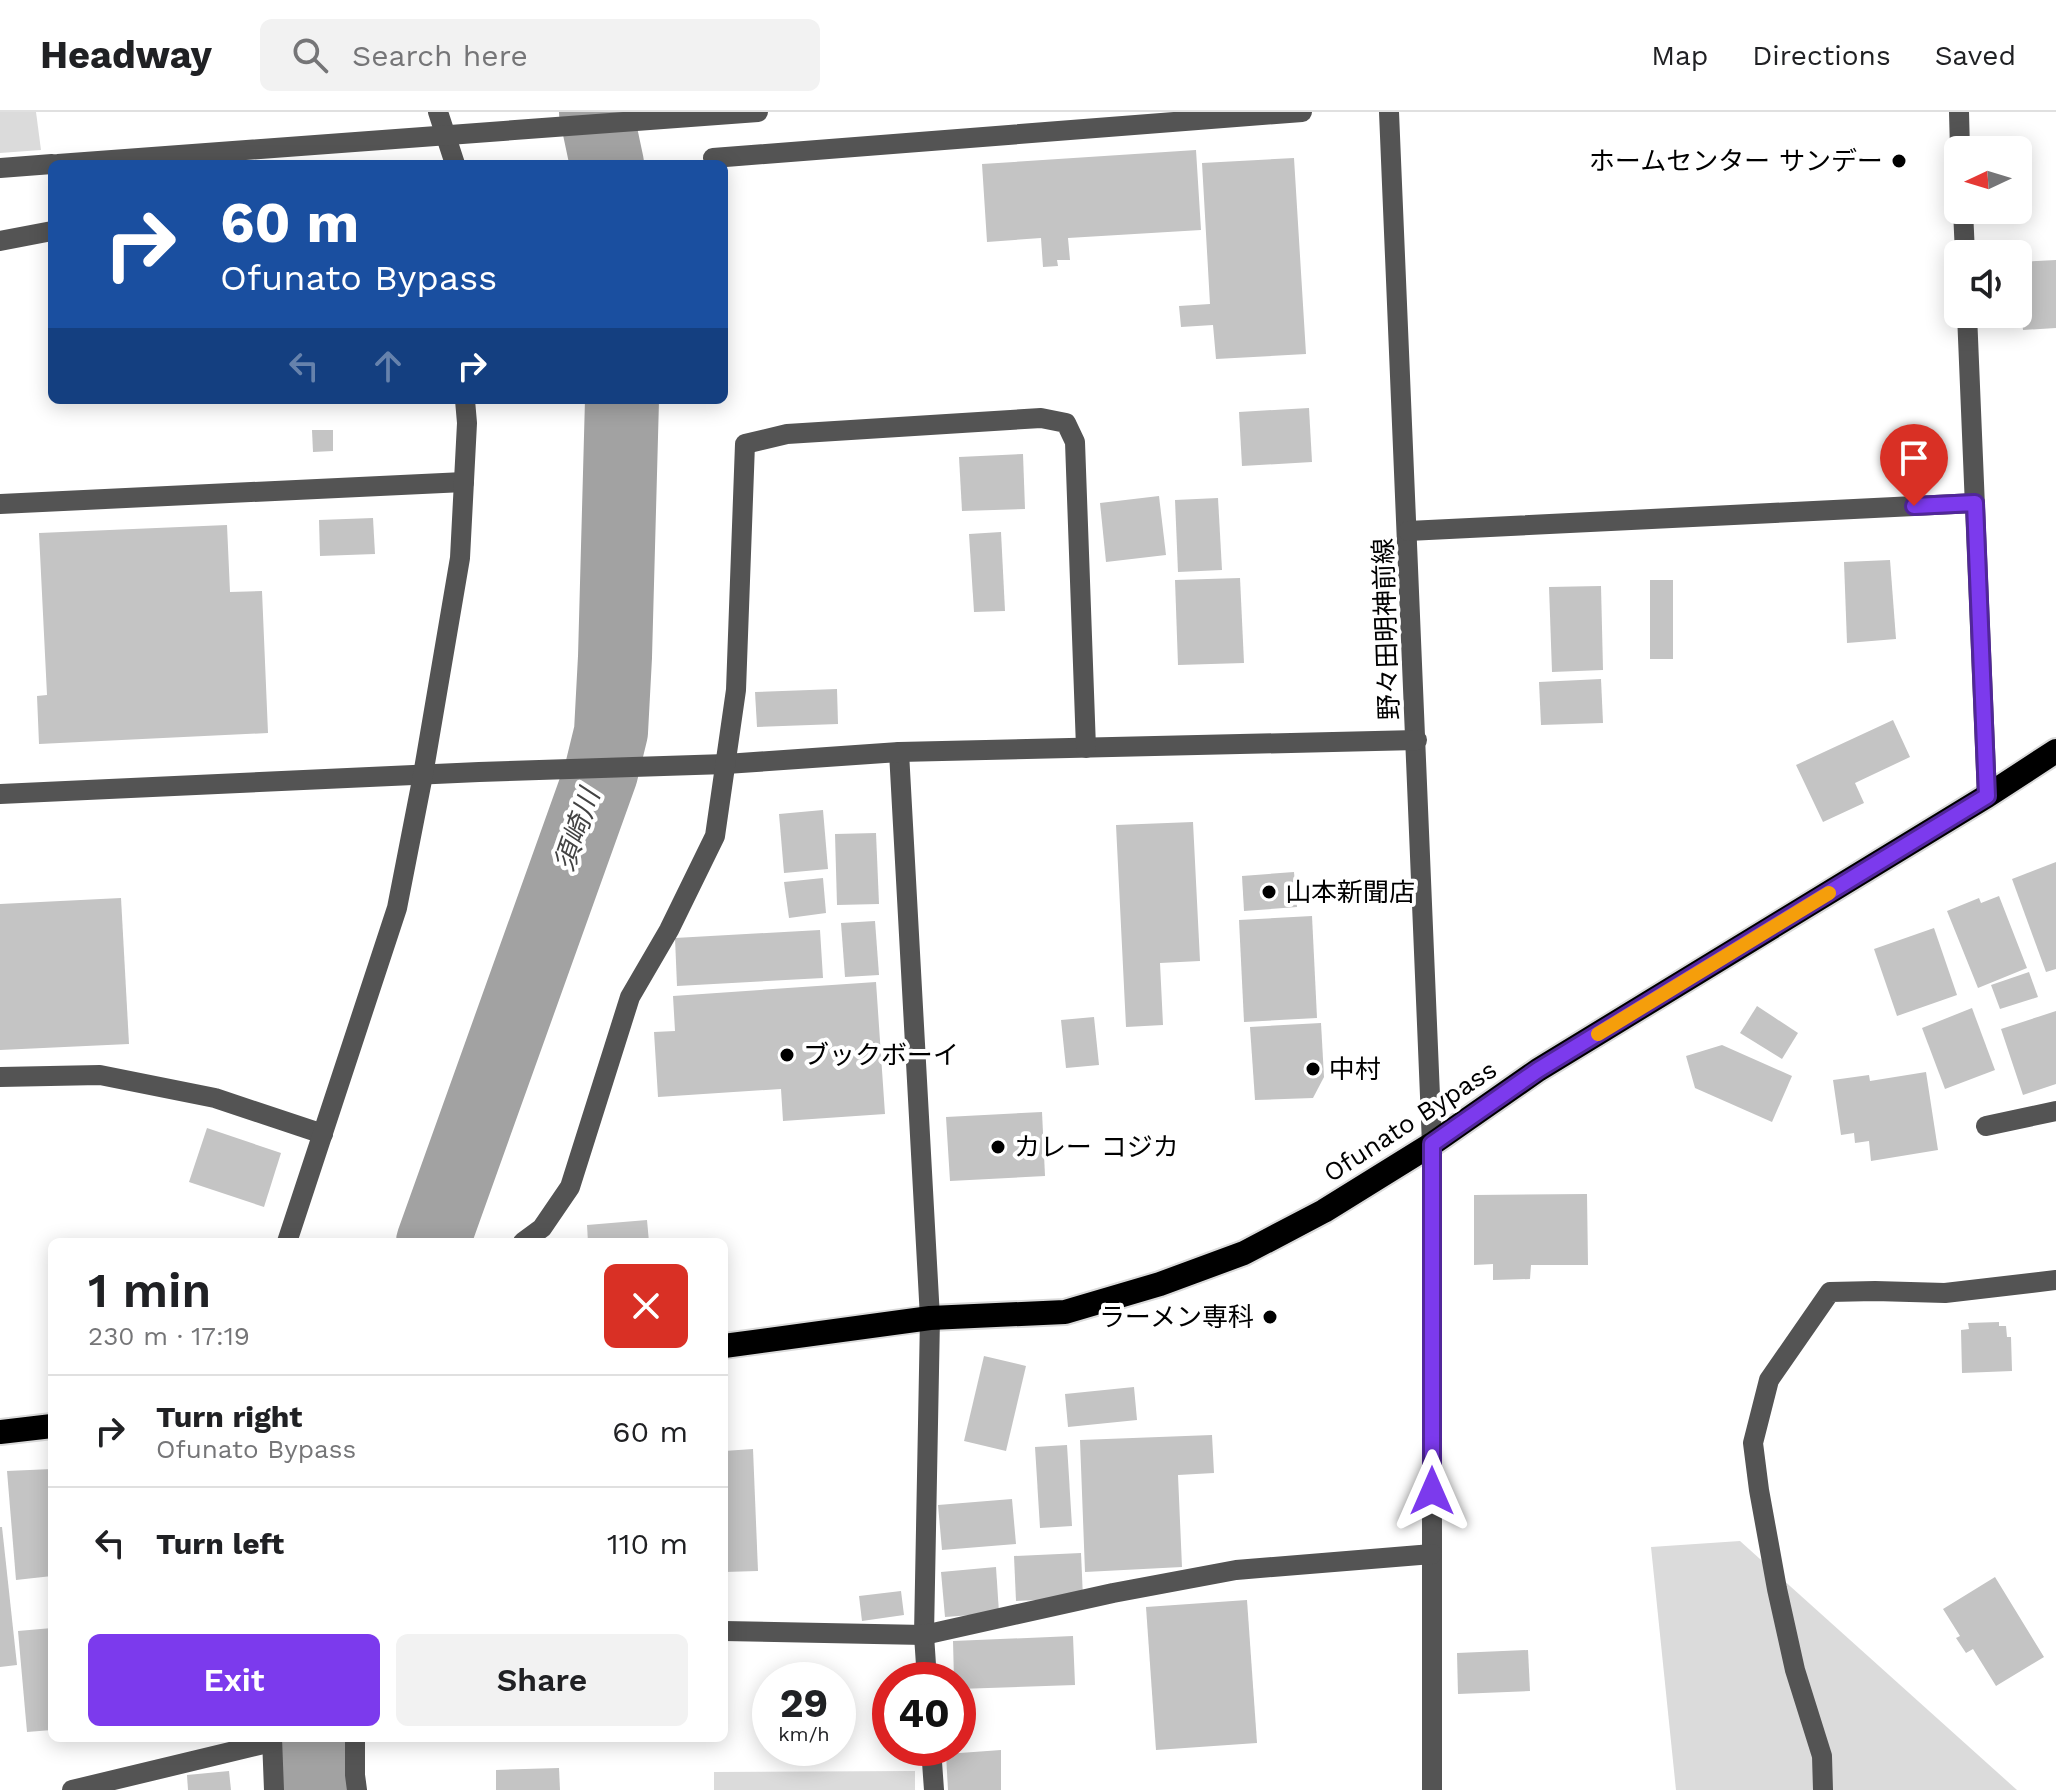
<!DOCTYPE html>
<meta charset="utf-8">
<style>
:root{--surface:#fff;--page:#f2f2f2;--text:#202124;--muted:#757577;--line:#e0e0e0;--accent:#7c3aed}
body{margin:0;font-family:"Work Sans","Noto Sans JP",sans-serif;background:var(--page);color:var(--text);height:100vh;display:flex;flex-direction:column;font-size:30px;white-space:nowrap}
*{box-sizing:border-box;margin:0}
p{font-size:26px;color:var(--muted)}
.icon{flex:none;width:44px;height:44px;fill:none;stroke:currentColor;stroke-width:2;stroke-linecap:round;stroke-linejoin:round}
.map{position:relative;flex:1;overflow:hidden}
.panel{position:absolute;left:48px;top:1126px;width:680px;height:504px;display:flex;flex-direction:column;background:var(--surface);border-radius:12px;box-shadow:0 4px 20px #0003}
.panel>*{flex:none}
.guide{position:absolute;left:48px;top:48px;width:680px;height:244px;border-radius:12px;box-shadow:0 4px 20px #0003;background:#1a4fa0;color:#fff;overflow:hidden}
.needle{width:52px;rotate:266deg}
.tools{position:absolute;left:1944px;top:24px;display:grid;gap:16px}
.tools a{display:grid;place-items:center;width:88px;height:88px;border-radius:12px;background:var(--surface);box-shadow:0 4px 20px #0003;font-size:40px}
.speed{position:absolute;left:752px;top:1550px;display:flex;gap:16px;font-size:40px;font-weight:700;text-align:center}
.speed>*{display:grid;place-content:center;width:104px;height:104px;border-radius:50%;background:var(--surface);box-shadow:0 4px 20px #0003;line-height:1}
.speed small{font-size:20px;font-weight:400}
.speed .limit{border:12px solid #d22;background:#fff;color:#111}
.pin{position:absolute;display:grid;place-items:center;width:68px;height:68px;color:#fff;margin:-82px -34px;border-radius:50% 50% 50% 0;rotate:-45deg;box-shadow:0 0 8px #0007}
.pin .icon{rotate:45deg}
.me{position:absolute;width:88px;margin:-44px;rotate:0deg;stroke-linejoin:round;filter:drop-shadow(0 0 6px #0008)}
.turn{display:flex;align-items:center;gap:28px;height:168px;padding:0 40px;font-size:36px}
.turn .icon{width:104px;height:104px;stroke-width:2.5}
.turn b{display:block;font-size:56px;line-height:68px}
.lanes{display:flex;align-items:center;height:76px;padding:0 40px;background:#0003;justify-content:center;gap:40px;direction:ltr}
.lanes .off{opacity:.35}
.round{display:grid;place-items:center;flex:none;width:84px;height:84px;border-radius:12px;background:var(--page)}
.overview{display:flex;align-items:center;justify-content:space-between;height:136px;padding:0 40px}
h1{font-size:48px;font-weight:600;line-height:60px}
.cta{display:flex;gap:16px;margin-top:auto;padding:16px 40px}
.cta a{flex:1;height:92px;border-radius:12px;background:var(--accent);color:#fff;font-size:32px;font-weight:600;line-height:92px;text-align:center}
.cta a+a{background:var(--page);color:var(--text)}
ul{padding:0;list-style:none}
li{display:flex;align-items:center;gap:24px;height:112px;padding:0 40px;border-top:2px solid var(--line)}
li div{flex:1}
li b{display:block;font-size:30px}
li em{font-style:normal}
header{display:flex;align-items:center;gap:48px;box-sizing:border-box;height:112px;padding:0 40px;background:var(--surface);border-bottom:2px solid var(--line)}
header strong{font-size:38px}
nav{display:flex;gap:44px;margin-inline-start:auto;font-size:28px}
.search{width:560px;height:72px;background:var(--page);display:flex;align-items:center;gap:20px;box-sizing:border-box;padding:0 28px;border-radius:12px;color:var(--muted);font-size:30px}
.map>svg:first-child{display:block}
.green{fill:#dbdbdb}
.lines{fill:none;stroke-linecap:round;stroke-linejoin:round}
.river{stroke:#a2a2a2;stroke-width:74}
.building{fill:#c4c4c4}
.highway-casing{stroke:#dbdbdb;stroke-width:28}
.minor{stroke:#545454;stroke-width:20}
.highway{stroke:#000;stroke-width:24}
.route-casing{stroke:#51269a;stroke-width:20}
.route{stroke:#7c3aed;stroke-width:14}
.slow{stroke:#f59e0b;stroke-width:14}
.poi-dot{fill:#000;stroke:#fff;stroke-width:3}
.labels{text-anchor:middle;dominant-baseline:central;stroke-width:8;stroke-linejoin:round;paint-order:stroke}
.poi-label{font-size:26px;fill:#000;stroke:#fff;text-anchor:start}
.street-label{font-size:26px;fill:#000;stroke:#fff}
.water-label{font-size:28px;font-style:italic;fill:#434343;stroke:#fff}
</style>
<header>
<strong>Headway</strong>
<div class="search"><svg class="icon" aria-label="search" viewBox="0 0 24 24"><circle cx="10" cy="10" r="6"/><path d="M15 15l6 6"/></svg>Search here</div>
<nav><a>Map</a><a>Directions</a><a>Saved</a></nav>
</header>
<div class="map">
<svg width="2056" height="1678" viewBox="0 0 2056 1678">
<rect width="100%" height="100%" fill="#fff"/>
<g class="green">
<path d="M0,0H36L41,38L0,41Z"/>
<path d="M1740,1429L2017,1678H1676L1651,1435Z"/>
<path d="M915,1659V1678H714V1660Z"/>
</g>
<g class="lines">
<g class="river">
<path d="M596,0L607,52"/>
<path d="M433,1130L601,661L611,620L615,545L622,288"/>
<path d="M320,1626L318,1641L320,1678"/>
</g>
</g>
<g class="building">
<path d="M1196,38L1201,118L1068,126L1070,148H1057L1058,154L1043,155L1041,126L987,130L982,52Z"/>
<path d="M1294,46L1306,242L1216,247L1213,213L1181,215L1179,194L1210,192L1202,51Z"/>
<path d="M2056,148V216L2023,218L2022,208L2010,209V202H2018V150Z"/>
<path d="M1309,296L1312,350L1242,354L1239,300Z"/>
<path d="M312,318H333V339L313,340Z"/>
<path d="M1023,342L1025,397L962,399L959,345Z"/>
<path d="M1159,384L1166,443L1106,450L1100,391Z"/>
<path d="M1218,386L1222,458L1178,460L1175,388Z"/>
<path d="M373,406L375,442L320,444L319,408Z"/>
<path d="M227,413L230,480L262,479L268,621L39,632L37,584L47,583L39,421Z"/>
<path d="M1001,420L1005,499L974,500L969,422Z"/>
<path d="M1890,448L1896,527L1847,531L1844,450Z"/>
<path d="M1240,466L1244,551L1178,553L1175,468Z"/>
<rect x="1650" y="468" width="23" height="79"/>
<path d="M1601,474L1603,558L1552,560L1549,475Z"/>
<path d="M1601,567L1603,611L1541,613L1539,570Z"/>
<path d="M837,577L838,612L757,615L755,580Z"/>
<path d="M1893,608L1910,645L1855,671L1864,691L1823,710L1796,653Z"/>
<path d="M823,698L828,757L784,761L779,702Z"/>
<path d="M1193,710L1200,849L1160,851L1163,913L1126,915L1116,713Z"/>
<path d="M876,721L879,792L837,793L835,722Z"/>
<path d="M2056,750V857L2046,860L2012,767Z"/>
<path d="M1294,760L1297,795L1244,799L1242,764Z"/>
<path d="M823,766L826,801L789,806L784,770Z"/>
<path d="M1999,784L2027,856L1978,876L1947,799L1979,786L1981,791Z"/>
<path d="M121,786L129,932L0,938V792Z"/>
<path d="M1312,804L1317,906L1244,910L1239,808Z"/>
<path d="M875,809L879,863L845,865L841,811Z"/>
<path d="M1934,816L1957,883L1897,904L1874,837Z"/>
<path d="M820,818L823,866L677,874L675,826Z"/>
<path d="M2029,860L2038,885L2000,897L1991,873Z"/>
<path d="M876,870L885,1002L783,1009L781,977L658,985L654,920L675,919L673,884Z"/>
<path d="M1757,894L1798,921L1782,947L1740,921Z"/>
<path d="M1972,896L1995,958L1945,977L1922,916Z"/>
<path d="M2056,899V972L2023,983L2001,917Z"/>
<path d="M1094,905L1099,953L1066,956L1061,908Z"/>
<path d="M1321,911L1324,965L1313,986L1255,988L1250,915Z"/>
<path d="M1722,933L1792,964L1772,1010L1695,976L1686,944Z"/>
<path d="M1926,960L1938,1038L1871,1049L1869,1029L1855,1031L1854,1021L1841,1023L1833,968L1869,963L1870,969Z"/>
<path d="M1042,1000L1045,1064L950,1069L946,1005Z"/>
<path d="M207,1016L281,1041L264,1095L189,1070Z"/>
<path d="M1587,1082L1588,1153H1531L1530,1167L1493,1168V1152L1474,1153V1083Z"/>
<path d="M647,1108L649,1130H588L587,1113Z"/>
<path d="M1999,1210V1214H2006L2007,1225H2011L2012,1259L1962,1261L1961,1218L1969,1217L1968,1211Z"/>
<path d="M984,1244L1026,1254L1006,1339L964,1329Z"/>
<path d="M1134,1275L1137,1308L1068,1315L1065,1282Z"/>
<path d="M1212,1323L1214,1361L1178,1363L1182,1455L1085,1460L1080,1328Z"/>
<path d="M1067,1333L1072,1414L1040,1416L1035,1335Z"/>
<path d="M753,1337L758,1459L724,1460V1339Z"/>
<path d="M52,1357V1464L16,1468L7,1359Z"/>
<path d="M1012,1387L1016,1432L942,1438L938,1393Z"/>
<path d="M0,1415H2L17,1553L0,1555Z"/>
<path d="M1081,1441L1083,1486L1016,1489L1014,1444Z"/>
<path d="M996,1455L999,1501L945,1505L941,1460Z"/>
<path d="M1995,1465L2044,1545L1996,1574L1973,1537L1966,1541L1956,1526L1960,1524L1943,1497Z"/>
<path d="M901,1479L904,1503L862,1509L859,1484Z"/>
<path d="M1247,1488L1257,1631L1156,1638L1146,1495Z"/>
<path d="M52,1516V1618L27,1620L18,1519Z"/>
<path d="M1073,1524L1075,1573L958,1577V1568H954L953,1529Z"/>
<path d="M1528,1538L1530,1579L1458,1582L1457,1541Z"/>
<path d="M1001,1638V1678H948L946,1642Z"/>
<path d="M559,1656L560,1678H496V1658Z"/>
<path d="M229,1659L231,1678H188L187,1663Z"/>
</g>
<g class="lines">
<defs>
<g id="highway">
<path d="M724,1234L930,1206L1065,1200L1160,1172L1244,1141L1324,1099L1432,1032L1538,958L1987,684L2056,639"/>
<path d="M0,1320L52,1314"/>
</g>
</defs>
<use href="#highway" class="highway-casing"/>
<g class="minor">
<path d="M438,0L455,52"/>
<path d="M1389,0L1432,1032V1678"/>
<path d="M1959,0L1960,38"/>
<path d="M713,46L1302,0"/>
<path d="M58,52L758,0"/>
<path d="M0,56L52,52"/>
<path d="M1963,98L1965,142"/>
<path d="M0,129L52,119"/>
<path d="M1967,202L1987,684"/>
<path d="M0,392L464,370"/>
<path d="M1408,419L1975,391"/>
<path d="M899,640L930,1206L924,1523L927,1568"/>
<path d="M0,682L479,660L726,652L899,640L1417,628"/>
<path d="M0,965L100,963L215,986L323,1022"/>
<path d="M1986,1014L2056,999"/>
<path d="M287,1130L397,796L423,663L460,446L467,311L465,288"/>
<path d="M523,1130L542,1116L570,1075L630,885L669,818L715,724L736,578L745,332L787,322L1041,306L1066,311L1075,330L1086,636"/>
<path d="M724,1519L924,1523L1113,1481L1236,1458L1432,1442"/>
<path d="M272,1626L274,1678"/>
<path d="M355,1626V1663L357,1678"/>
<path d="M931,1636L934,1678"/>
<path d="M72,1678L272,1630"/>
<path d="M1823,1678L1822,1644L1795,1558L1777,1477L1759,1378L1753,1331L1769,1268L1830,1180L1875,1179L1945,1181L2056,1168"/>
</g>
<use href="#highway" class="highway"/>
</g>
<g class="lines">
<defs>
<path id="route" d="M1432,1379V1032L1538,958L1987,684L1975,391L1914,394"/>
</defs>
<use href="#route" class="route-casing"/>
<use href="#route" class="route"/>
<path class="slow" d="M1598,922L1829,781"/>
</g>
<g class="poi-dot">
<circle cx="1899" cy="49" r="8"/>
<circle cx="1269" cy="780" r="8"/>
<circle cx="787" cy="943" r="8"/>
<circle cx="1313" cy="957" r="8"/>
<circle cx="998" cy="1035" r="8"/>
<circle cx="1270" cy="1205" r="8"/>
</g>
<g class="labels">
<g class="poi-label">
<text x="1883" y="49" text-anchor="end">ホームセンター サンデー</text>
<text x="1285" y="780">山本新聞店</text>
<text x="803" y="943">ブックボーイ</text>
<text x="1329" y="957">中村</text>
<text x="1014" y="1035">カレー コジカ</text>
<text x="1254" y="1205" text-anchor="end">ラーメン専科</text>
</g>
<g class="street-label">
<text transform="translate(1386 517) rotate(-92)">野々田明神前線</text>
<text transform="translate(1410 1009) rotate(-33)">Ofunato Bypass</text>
</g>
<g class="water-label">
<text transform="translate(577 718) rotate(-71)">須崎川</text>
</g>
</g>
</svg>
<div class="tools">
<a><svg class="needle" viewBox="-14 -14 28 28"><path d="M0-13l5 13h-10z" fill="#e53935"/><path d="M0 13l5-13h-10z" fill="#757577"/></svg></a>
<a><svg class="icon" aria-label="sound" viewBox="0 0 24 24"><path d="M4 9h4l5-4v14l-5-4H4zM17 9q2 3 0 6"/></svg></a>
</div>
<div class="speed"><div>29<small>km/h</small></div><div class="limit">40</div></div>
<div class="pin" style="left:1914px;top:394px;background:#d93025"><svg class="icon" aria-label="arrive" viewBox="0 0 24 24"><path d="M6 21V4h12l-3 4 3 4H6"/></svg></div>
<svg class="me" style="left:1432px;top:1379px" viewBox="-20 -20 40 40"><path d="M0-17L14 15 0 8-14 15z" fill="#7c3aed" stroke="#fff" stroke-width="4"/></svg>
<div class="guide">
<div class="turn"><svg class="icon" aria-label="right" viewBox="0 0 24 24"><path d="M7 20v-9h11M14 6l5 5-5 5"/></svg><div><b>60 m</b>Ofunato Bypass</div></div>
<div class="lanes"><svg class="icon off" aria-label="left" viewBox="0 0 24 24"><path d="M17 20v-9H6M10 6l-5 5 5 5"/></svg><svg class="icon off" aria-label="ahead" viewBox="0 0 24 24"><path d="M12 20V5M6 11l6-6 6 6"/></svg><svg class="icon" aria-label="right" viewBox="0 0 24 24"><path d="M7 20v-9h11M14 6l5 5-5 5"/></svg></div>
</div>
<section class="panel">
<div class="overview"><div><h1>1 min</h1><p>230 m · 17:19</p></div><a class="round" style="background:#d93025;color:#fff"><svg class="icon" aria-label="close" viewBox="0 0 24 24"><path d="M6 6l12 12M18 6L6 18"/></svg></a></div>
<ul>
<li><svg class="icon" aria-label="right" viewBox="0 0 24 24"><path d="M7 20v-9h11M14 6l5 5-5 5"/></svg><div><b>Turn right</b><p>Ofunato Bypass</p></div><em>60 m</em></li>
<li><svg class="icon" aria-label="left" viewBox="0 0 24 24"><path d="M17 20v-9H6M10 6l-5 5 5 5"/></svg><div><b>Turn left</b></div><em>110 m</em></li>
</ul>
<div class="cta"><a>Exit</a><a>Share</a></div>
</section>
</div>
